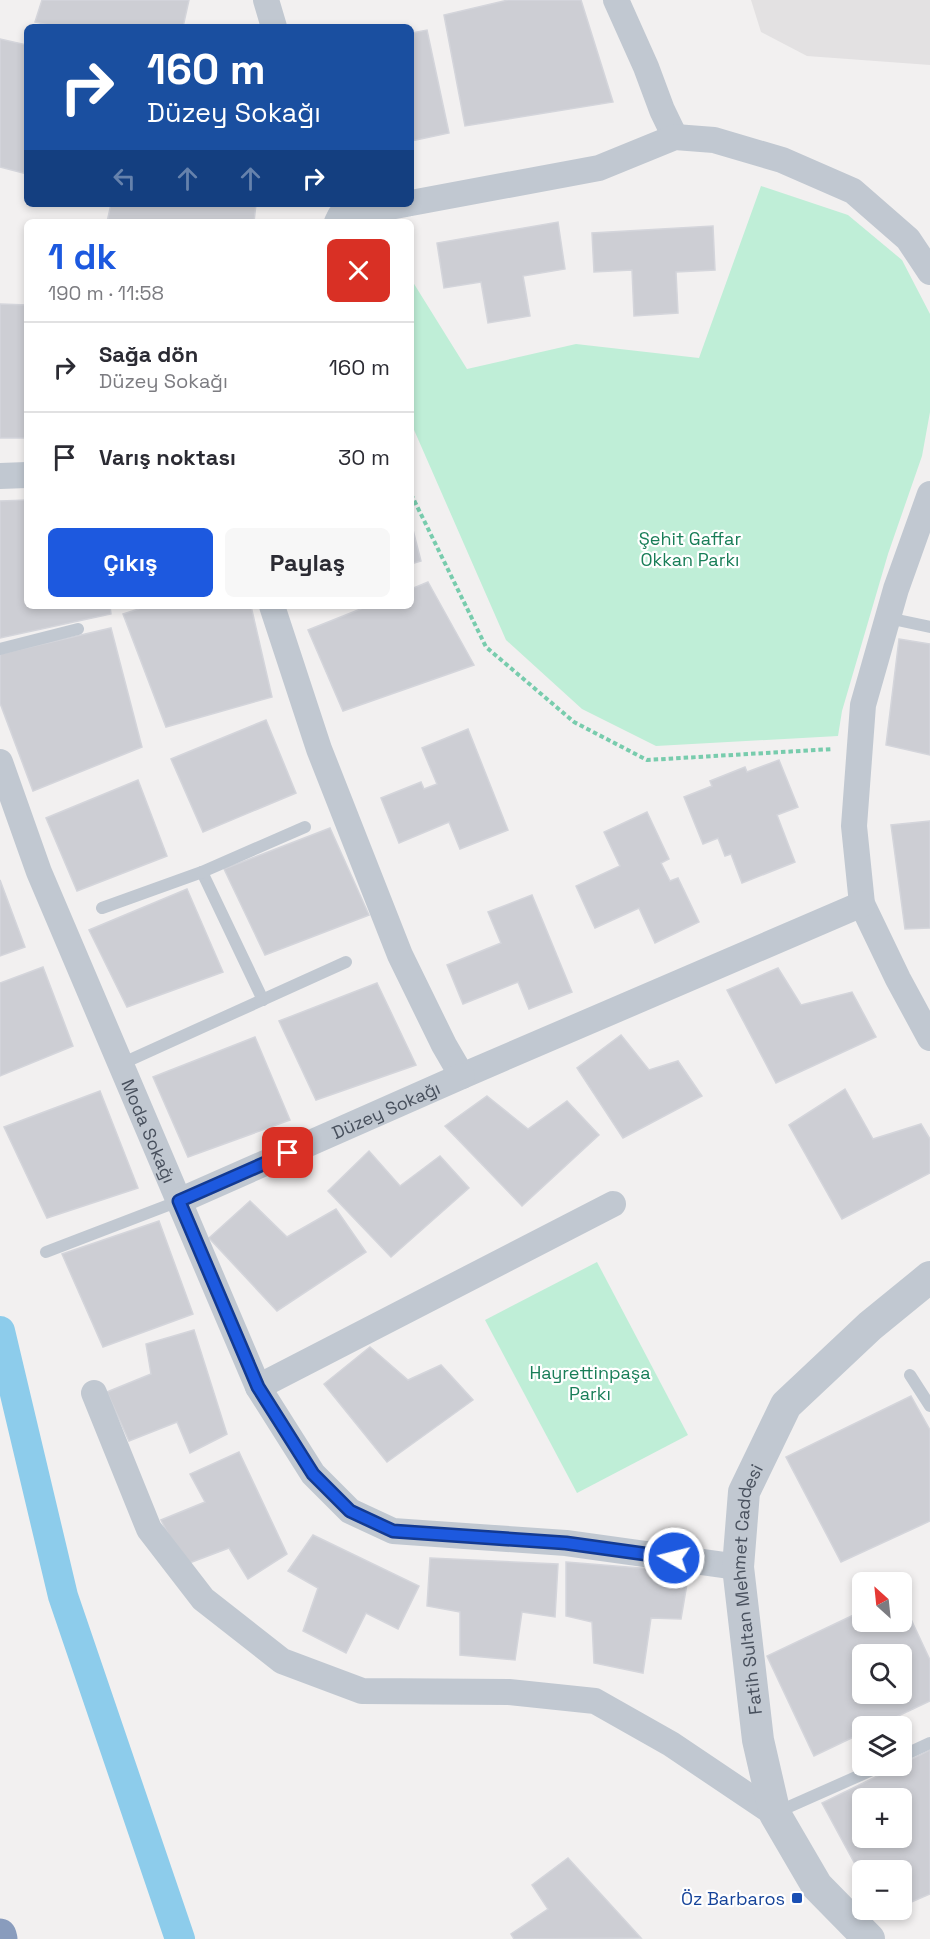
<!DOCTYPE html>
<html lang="tr">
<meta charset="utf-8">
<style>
:root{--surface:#fff;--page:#f7f7f7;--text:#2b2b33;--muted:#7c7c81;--line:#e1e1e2;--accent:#1d59df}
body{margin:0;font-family:"Space Grotesk",sans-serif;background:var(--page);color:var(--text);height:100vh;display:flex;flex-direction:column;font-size:22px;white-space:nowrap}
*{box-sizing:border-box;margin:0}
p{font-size:20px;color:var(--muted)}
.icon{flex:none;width:33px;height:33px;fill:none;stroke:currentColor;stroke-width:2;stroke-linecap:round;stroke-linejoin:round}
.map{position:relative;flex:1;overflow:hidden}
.panel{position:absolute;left:24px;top:219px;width:390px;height:390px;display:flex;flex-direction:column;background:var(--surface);border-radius:9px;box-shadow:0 3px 9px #0003}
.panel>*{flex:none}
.banner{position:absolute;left:24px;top:24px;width:390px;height:183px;border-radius:9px;box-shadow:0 3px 9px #0003;background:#1a4fa0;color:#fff;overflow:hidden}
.needle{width:39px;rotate:333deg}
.controls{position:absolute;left:852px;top:1572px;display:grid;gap:12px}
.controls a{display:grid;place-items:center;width:60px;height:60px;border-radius:9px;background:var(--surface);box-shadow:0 3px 9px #0003;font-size:30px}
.pin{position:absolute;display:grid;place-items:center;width:51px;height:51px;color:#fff;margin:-26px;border-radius:12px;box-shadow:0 3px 9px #0006}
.me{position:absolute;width:66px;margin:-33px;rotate:278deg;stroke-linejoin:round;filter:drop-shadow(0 0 4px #0008)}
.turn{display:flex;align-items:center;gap:21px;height:126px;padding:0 24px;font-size:27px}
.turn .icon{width:78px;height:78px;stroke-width:2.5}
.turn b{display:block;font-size:42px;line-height:51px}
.lanes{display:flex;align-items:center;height:57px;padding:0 24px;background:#0003;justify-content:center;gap:30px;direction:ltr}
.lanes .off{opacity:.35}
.round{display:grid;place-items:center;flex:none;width:63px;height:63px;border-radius:9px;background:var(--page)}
.headline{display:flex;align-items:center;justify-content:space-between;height:102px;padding:0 24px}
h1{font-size:36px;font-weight:600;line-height:45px;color:var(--accent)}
.action{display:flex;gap:12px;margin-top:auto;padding:12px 24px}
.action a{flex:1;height:69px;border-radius:9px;background:var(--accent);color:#fff;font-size:24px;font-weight:600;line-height:69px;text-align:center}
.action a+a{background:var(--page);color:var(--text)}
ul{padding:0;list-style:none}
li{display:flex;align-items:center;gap:18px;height:90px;padding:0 24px;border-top:2px solid var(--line)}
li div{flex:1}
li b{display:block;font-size:22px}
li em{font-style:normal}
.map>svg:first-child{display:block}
.education{fill:#e3e1e2}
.green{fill:#bfeed7}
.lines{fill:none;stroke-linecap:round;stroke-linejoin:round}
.canal{stroke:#8dcceb;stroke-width:30}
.building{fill:#cdced4;stroke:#d4d5db;stroke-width:1.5;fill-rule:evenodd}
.path{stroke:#78ccad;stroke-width:4;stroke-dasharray:4.5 3;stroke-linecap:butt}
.service{stroke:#c1c8d1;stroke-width:12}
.minor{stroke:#c1c8d1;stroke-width:26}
.tertiary{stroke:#c1c8d1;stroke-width:32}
.motorway{stroke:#899cbd;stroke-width:33}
.route-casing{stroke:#133a91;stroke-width:15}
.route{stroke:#1d59df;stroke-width:10}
.transit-dot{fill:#1a4fb4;stroke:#fff;stroke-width:2}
.labels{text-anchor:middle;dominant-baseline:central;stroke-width:4.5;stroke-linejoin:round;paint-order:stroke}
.park-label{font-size:18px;fill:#197e58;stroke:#fff}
.street-label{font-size:18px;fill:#48505d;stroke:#fff}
.transit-label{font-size:18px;fill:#164399;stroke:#fff;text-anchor:end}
</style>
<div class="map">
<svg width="930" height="1939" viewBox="0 0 930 1939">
<rect width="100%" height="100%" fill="#f2f0f0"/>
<path class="education" d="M751,0H930V65L807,56L761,32Z"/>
<g class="green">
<path d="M761,186L848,215L902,260L930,314V412L922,456L888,554L842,711L838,736L656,746L582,709L506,640L411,423V279L467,369L576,344L699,358Z"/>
<path d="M597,1262L688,1435L577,1493L485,1320Z"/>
</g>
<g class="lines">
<path class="canal" d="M0,1331L63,1596L180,1939"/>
</g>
<g class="building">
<path d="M42,0H189L183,27H57L35,22Z"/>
<path d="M508,0H581L613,102L465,126L444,15Z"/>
<path d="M427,30L449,133L411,141V33Z"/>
<path d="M0,39L27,45V174L0,167Z"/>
<path d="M111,204H256L254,222H107Z"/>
<path d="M558,222L565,269L523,276L530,316L488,323L481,282L444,288L437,243Z"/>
<path d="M713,226L715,270L676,272L678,313L634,316L632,270L594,272L592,233Z"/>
<path d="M0,304L27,305V438H0Z"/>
<path d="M27,500V606H110L111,614L0,638V501Z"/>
<path d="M411,522L421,561L411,564Z"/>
<path d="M428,582L474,665L343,711L308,630L368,606H411V589Z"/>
<path d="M148,606H251L272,697L166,727L123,614Z"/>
<path d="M111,628L142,747L33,791L0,703V654Z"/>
<path d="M899,639L930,644V755L886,745Z"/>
<path d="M266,720L296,793L203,832L171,759Z"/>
<path d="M468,729L508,830L460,849L449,822L399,843L381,798L421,782L424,789L437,784L422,748Z"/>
<path d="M779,760L798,807L777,815L795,862L742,883L731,854L725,856L718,838L703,844L684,797L712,786L710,781L745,767L747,772Z"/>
<path d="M138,780L167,856L77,891L46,818Z"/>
<path d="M647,812L669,859L661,863L670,881L678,878L699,922L655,943L639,908L595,928L576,886L620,866L604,832Z"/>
<path d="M930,821V928L905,929L891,825Z"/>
<path d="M330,828L369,915L265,955L224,869Z"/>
<path d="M0,880L25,947L0,956Z"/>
<path d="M187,889L223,972L127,1007L89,930Z"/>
<path d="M532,895L572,992L529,1009L518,982L463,1004L447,965L501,943L488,912Z"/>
<path d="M43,967L73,1046L0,1076V983Z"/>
<path d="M778,968L801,1005L852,992L876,1037L776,1083L727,990Z"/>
<path d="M377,983L416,1065L316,1100L279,1021Z"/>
<path d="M621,1035L649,1070L678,1061L702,1096L623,1138L577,1068Z"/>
<path d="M255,1037L290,1120L188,1157L153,1077Z"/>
<path d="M845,1089L873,1139L921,1124L930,1139V1173L842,1219L789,1125Z"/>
<path d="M100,1091L138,1188L47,1218L4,1127Z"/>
<path d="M487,1096L528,1129L567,1101L599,1135L522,1206L445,1126Z"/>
<path d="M369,1151L400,1186L440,1156L469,1188L391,1257L328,1191Z"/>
<path d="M250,1201L287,1237L336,1209L366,1252L277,1311L209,1238Z"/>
<path d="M159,1221L193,1314L103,1347L62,1254Z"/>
<path d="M194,1330L227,1434L190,1453L177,1422L129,1441L107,1392L151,1374L146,1344Z"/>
<path d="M370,1347L408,1380L441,1365L473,1400L387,1462L324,1384Z"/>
<path d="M911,1396L930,1430V1521L841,1562L786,1457Z"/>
<path d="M239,1452L287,1554L248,1579L229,1548L184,1565L161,1520L205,1502L190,1474Z"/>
<path d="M313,1535L419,1586L398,1629L366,1613L346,1653L303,1631L318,1588L288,1571Z"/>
<path d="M430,1558L558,1564L555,1617L522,1612L515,1660L460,1655V1612L427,1606Z"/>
<path d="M566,1562L689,1572L681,1619L651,1618L643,1673L594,1663L592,1622L566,1616Z"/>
<path d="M902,1600L930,1660V1701L877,1726H862V1733L814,1756L767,1656L862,1611V1622H902ZM862,1654H902V1694H862Z"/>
<path d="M930,1750V1894L902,1906V1870H862V1877L822,1803L898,1766H902V1764ZM862,1798H902V1838H862Z"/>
<path d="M568,1858L641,1938L514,1939L511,1934L548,1909L532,1885Z"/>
</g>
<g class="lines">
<path class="path" d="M411,494L486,647L574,722L647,760L833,749"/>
<g class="service">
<path d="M888,618L930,627"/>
<path d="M0,649L78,629"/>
<path d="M202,872L263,1000"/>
<path d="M102,908L202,872L305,827"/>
<path d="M121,1064L346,962"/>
<path d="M46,1252L179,1201"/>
<path d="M910,1375L930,1406"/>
<path d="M902,1756L930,1743"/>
<path d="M775,1813L881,1766"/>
</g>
<g class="minor">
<path d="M266,0L274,27"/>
<path d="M616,0L646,67L662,110L675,137"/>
<path d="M411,203L599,168L675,137L714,140L782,160L853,191L908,239L930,272"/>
<path d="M337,222L340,216L406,204"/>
<path d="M0,476L27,475"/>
<path d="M930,494L896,589L863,705L854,826L862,904L898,979L930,1038"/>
<path d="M272,606L319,749L400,955L444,1045L462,1076L862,904"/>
<path id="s1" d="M0,762L39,872L258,1387L313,1474L350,1511L393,1531L566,1543L738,1567"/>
<path id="s2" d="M179,1201L462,1076"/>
<path d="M258,1387L613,1204"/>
<path d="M94,1393L149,1529L203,1599L282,1661L362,1691L509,1692L595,1701L671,1744L775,1814"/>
</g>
<path class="tertiary" id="s3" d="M869,1939L817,1886L775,1814L758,1740L738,1567L744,1492L786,1405L870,1326L930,1277"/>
<path class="motorway" d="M0,1935L1,1939"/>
</g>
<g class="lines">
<defs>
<path id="route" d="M288,1153L179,1201L258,1387L313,1474L350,1511L393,1531L566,1543L674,1558"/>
</defs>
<use href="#route" class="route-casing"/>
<use href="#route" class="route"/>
</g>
<rect class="transit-dot" x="791" y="1892" width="12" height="12" rx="3"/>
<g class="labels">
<g class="park-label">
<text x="690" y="538">Şehit Gaffar<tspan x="690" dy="21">Okkan Parkı</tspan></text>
<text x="590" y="1372">Hayrettinpaşa<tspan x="590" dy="21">Parkı</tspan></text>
</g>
<g class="street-label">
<text stroke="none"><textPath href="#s2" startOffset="226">Düzey Sokağı</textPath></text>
<text stroke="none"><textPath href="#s1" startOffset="398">Moda Sokağı</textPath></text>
<text stroke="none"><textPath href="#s3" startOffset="386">Fatih Sultan Mehmet Caddesi</textPath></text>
</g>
<g class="transit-label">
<text x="785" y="1898">Öz Barbaros</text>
</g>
</g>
</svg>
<div class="controls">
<a><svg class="needle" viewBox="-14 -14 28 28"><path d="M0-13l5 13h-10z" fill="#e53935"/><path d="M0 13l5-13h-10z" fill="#7c7c81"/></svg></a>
<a><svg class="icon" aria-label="search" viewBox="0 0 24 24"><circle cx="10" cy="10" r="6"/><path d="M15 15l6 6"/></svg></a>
<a><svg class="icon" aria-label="layers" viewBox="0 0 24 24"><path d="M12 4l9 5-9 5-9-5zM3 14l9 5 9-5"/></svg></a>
<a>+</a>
<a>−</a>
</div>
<div class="pin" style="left:288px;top:1153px;background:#d93025"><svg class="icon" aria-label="arrive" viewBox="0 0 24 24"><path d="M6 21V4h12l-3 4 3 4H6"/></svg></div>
<svg class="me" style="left:674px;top:1558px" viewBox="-20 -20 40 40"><circle r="17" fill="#1d59df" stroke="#fff" stroke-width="3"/><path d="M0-11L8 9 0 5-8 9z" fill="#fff"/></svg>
<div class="banner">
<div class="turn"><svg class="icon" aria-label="right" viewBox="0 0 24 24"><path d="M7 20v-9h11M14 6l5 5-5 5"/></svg><div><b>160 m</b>Düzey Sokağı</div></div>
<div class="lanes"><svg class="icon off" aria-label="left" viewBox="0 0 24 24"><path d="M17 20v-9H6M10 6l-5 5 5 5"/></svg><svg class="icon off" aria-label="ahead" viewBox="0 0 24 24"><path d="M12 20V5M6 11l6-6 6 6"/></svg><svg class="icon off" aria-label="ahead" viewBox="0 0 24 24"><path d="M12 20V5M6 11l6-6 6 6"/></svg><svg class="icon" aria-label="right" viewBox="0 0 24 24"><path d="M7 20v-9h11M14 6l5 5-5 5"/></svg></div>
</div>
<section class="panel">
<div class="headline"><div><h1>1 dk</h1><p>190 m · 11:58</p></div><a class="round" style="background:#d93025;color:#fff"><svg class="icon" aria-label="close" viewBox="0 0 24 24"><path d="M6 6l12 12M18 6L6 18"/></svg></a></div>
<ul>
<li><svg class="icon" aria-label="right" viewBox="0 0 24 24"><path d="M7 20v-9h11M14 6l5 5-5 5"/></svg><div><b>Sağa dön</b><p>Düzey Sokağı</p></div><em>160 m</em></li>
<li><svg class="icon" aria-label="arrive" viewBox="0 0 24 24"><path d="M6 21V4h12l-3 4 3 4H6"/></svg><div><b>Varış noktası</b></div><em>30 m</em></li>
</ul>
<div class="action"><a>Çıkış</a><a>Paylaş</a></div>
</section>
</div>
